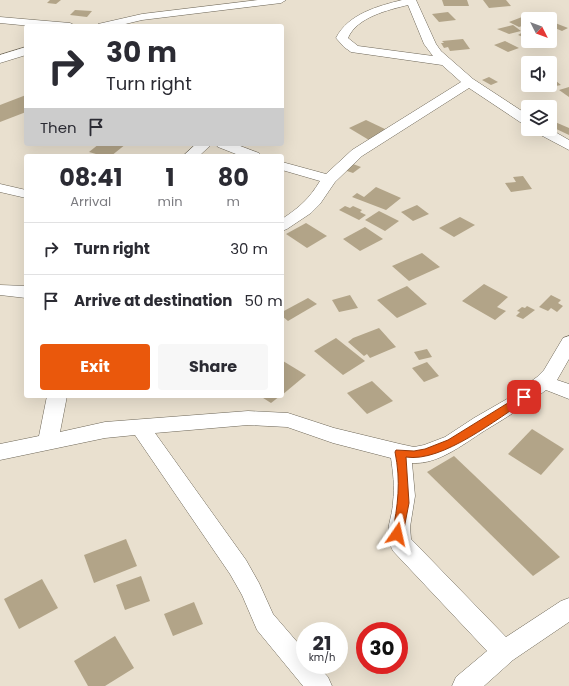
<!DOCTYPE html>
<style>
:root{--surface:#fff;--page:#f7f7f7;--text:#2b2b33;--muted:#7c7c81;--line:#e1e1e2;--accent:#ea580c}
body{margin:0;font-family:Poppins,sans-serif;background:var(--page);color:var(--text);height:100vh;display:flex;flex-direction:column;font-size:15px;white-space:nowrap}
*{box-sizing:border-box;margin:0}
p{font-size:13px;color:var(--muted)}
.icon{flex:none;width:22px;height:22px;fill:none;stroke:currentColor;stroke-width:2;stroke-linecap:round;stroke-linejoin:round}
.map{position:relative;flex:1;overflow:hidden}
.details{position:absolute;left:24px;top:154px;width:260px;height:244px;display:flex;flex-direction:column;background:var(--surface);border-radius:4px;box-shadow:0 4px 16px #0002}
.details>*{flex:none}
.guide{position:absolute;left:24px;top:24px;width:260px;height:122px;border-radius:4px;box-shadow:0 4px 16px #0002;background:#fff;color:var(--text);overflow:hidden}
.needle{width:26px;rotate:132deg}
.buttons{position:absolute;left:521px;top:12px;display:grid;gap:8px}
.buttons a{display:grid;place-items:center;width:36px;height:36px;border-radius:4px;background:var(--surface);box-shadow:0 4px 16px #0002;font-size:20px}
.speed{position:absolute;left:296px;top:622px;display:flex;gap:8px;font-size:20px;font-weight:700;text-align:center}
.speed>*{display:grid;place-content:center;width:52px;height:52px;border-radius:50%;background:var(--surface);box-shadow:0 4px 16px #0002;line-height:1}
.speed small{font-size:10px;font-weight:400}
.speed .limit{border:6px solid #d22;background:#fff;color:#111}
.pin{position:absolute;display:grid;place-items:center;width:34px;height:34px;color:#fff;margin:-17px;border-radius:8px;box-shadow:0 2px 6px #0006}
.me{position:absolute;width:44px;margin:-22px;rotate:11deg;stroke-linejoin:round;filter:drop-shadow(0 0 3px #0008)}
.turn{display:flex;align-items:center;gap:14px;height:84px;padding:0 16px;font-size:18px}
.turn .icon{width:52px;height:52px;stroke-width:2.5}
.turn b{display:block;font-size:28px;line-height:34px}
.then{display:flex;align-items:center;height:38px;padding:0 16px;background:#0003;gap:8px;font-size:15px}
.eta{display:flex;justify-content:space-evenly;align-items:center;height:68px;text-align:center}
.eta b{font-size:24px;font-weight:700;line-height:28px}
.primary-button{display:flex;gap:8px;margin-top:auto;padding:8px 16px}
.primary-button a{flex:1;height:46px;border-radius:4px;background:var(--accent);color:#fff;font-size:16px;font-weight:700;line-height:46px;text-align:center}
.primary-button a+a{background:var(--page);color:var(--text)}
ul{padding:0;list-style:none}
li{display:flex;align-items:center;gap:12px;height:52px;padding:0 16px;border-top:1px solid var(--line)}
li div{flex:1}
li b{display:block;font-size:15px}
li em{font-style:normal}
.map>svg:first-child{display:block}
.building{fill:#b2a488}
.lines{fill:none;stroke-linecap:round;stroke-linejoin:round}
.minor-casing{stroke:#6e6758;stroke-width:1}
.minor{fill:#fff;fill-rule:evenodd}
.route{fill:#ea580c;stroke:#983908}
</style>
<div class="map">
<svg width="569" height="686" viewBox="0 0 569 686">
<rect width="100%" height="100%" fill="#e9e0cf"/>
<g class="building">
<path d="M50,0H61L56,4L47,3Z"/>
<path d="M442,0H467L469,6H444Z"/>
<path d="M483,0H506L511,6L489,8Z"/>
<path d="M75,10L92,11L87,17L70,15Z"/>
<path d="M448,12L456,20L439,22L432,14Z"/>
<path d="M522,17L528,20V24L519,27L509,22Z"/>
<path d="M550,21L568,28L562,31L550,26Z"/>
<path d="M513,25L521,31L509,34L497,29Z"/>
<path d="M528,31V39L518,35L523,32Z"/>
<path d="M463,39L470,49L450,51L448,47L444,48L441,43H444L442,41Z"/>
<path d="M505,41L519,48L508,52L494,45Z"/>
<path d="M550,76L561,85L546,88L542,85H550Z"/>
<path d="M489,77L498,82L491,85L482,80Z"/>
<path d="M569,87V97L559,90Z"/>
<path d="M26,95V112L0,122V105Z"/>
<path d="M366,120L387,130L369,140L349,128Z"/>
<path d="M555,122L569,128V135L550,126Z"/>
<path d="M99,144H126L111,156H103L89,152Z"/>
<path d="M353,164L361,167L353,173L344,170Z"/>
<path d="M523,176L532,189L511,192L505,183L516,182L513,177Z"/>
<path d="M376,187L401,198L386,210L352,197L357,193L364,197Z"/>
<path d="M417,205L429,214L413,221L401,212Z"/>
<path d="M345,206L350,208L353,206L362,210L360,212L366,215L359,220L339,210Z"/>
<path d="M379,211L399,221L385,231L365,220Z"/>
<path d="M460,217L475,225L454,237L439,228Z"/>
<path d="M306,223L327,236L307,248L286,234Z"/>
<path d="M365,227L383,239L360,251L343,239Z"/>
<path d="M422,253L440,267L409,281L392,266Z"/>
<path d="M484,284L508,297L497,307L506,311L495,320L462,301Z"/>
<path d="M407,286L427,304L397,318L377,300Z"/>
<path d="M350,295L358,308L339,312L332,300Z"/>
<path d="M551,295L561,300L558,303L563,306L557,312L551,308L548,311L539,307Z"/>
<path d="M308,298L317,304L288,321L282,316V312Z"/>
<path d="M527,306L535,310L523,319L516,316L520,312L517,311L522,307L525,308Z"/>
<path d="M379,328L396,347L370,358L367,354L364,356L348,342L353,338Z"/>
<path d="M336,338L365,361L343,375L314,351Z"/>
<path d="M427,349L432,357L419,360L414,352Z"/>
<path d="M283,361L306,375L282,395V362Z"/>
<path d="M427,362L439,376L424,382L412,368Z"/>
<path d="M372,381L393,401L367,414L347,393Z"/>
<path d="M260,396H280L271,403Z"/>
<path d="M532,429L564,449L541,475L508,454Z"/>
<path d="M454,456L560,557L533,576L427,472Z"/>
<path d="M126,539L137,566L94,583L84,555Z"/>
<path d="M141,576L150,601L125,610L116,585Z"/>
<path d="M42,579L58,608L19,629L4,599Z"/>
<path d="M194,602L203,624L173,636L164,614Z"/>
<path d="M115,636L134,668L105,686H88L74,661Z"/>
</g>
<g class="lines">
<defs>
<g id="minor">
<path d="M258,0H286L281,3L142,20L117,26H96L98,24L142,14Z"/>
<path d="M402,0H416L436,44L441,51L473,79L528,115V125L523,124L469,88L362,156L335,182L320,204L311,213L287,229L282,231V219C300,207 309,199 320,181L282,170V162L326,174L352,150L461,82L442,65L351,52L344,47L336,38C348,14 378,6 402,0ZM408,5L424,44L433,56L358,46L348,38C357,17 388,10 408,5Z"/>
<path d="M0,17L70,23L76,26H31L0,23Z"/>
<path d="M26,47V55L0,63V55Z"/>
<path d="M533,129H550L569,140V150L535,132Z"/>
<path d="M196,144H212L199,156H183Z"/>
<path d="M216,144H235L259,153L261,156H241L218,147Z"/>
<path d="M0,184L26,190V198L0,192Z"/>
<path d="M0,285L26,286V298L0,295Z"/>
<path d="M569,336V359L557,380L569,384V399L546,390C528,404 509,416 489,428C467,441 440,465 412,463L415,496L410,527L411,539L506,637L561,601L569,598V622L513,660L484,686H452L456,677L487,651L393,551C383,530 392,522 393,502C395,487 393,472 391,458L333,443L287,427L248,425L155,433L246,560L259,583L273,614L305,651V665H317L328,677L332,686H303L257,630L242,595L230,574L135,435L105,438L0,460V444L39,436L47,396H67L60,432L105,422L248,411L288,413L334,428L400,444L414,447L424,445L445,437L474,418L507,399L537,377L544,370L563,338Z"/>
</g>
</defs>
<use href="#minor" class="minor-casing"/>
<use href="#minor" class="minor"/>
</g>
<path class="route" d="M524,393L528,394L529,397L528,399C498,418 442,463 406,457L409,503L403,534L401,537H393L392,534C398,506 401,481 395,452L396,450L414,451L425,449L448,440Z"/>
</svg>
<div class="buttons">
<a><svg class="needle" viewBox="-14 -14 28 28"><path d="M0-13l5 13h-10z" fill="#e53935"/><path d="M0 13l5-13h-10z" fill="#7c7c81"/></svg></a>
<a><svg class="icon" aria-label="sound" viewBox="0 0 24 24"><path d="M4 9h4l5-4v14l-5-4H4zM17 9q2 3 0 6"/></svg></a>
<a><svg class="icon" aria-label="layers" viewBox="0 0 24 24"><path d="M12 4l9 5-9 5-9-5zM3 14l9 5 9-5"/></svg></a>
</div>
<div class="speed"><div>21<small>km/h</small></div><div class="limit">30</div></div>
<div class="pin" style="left:524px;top:397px;background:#d93025"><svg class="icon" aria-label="arrive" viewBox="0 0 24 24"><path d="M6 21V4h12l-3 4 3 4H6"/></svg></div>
<svg class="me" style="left:397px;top:534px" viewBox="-20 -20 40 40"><path d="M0-17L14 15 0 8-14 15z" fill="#ea580c" stroke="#fff" stroke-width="4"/></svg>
<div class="guide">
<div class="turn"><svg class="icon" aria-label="right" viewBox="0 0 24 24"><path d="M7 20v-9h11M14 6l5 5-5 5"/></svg><div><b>30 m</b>Turn right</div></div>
<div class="then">Then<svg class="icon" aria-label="arrive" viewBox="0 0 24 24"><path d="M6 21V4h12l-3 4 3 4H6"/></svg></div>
</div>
<section class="details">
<div class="eta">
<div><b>08:41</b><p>Arrival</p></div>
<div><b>1</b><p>min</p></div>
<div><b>80</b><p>m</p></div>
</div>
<ul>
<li><svg class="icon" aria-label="right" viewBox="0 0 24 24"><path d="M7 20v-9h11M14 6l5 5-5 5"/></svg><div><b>Turn right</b></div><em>30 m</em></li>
<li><svg class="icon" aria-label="arrive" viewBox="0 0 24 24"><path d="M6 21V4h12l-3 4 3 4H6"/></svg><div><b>Arrive at destination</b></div><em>50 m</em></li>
</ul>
<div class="primary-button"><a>Exit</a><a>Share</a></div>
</section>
</div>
